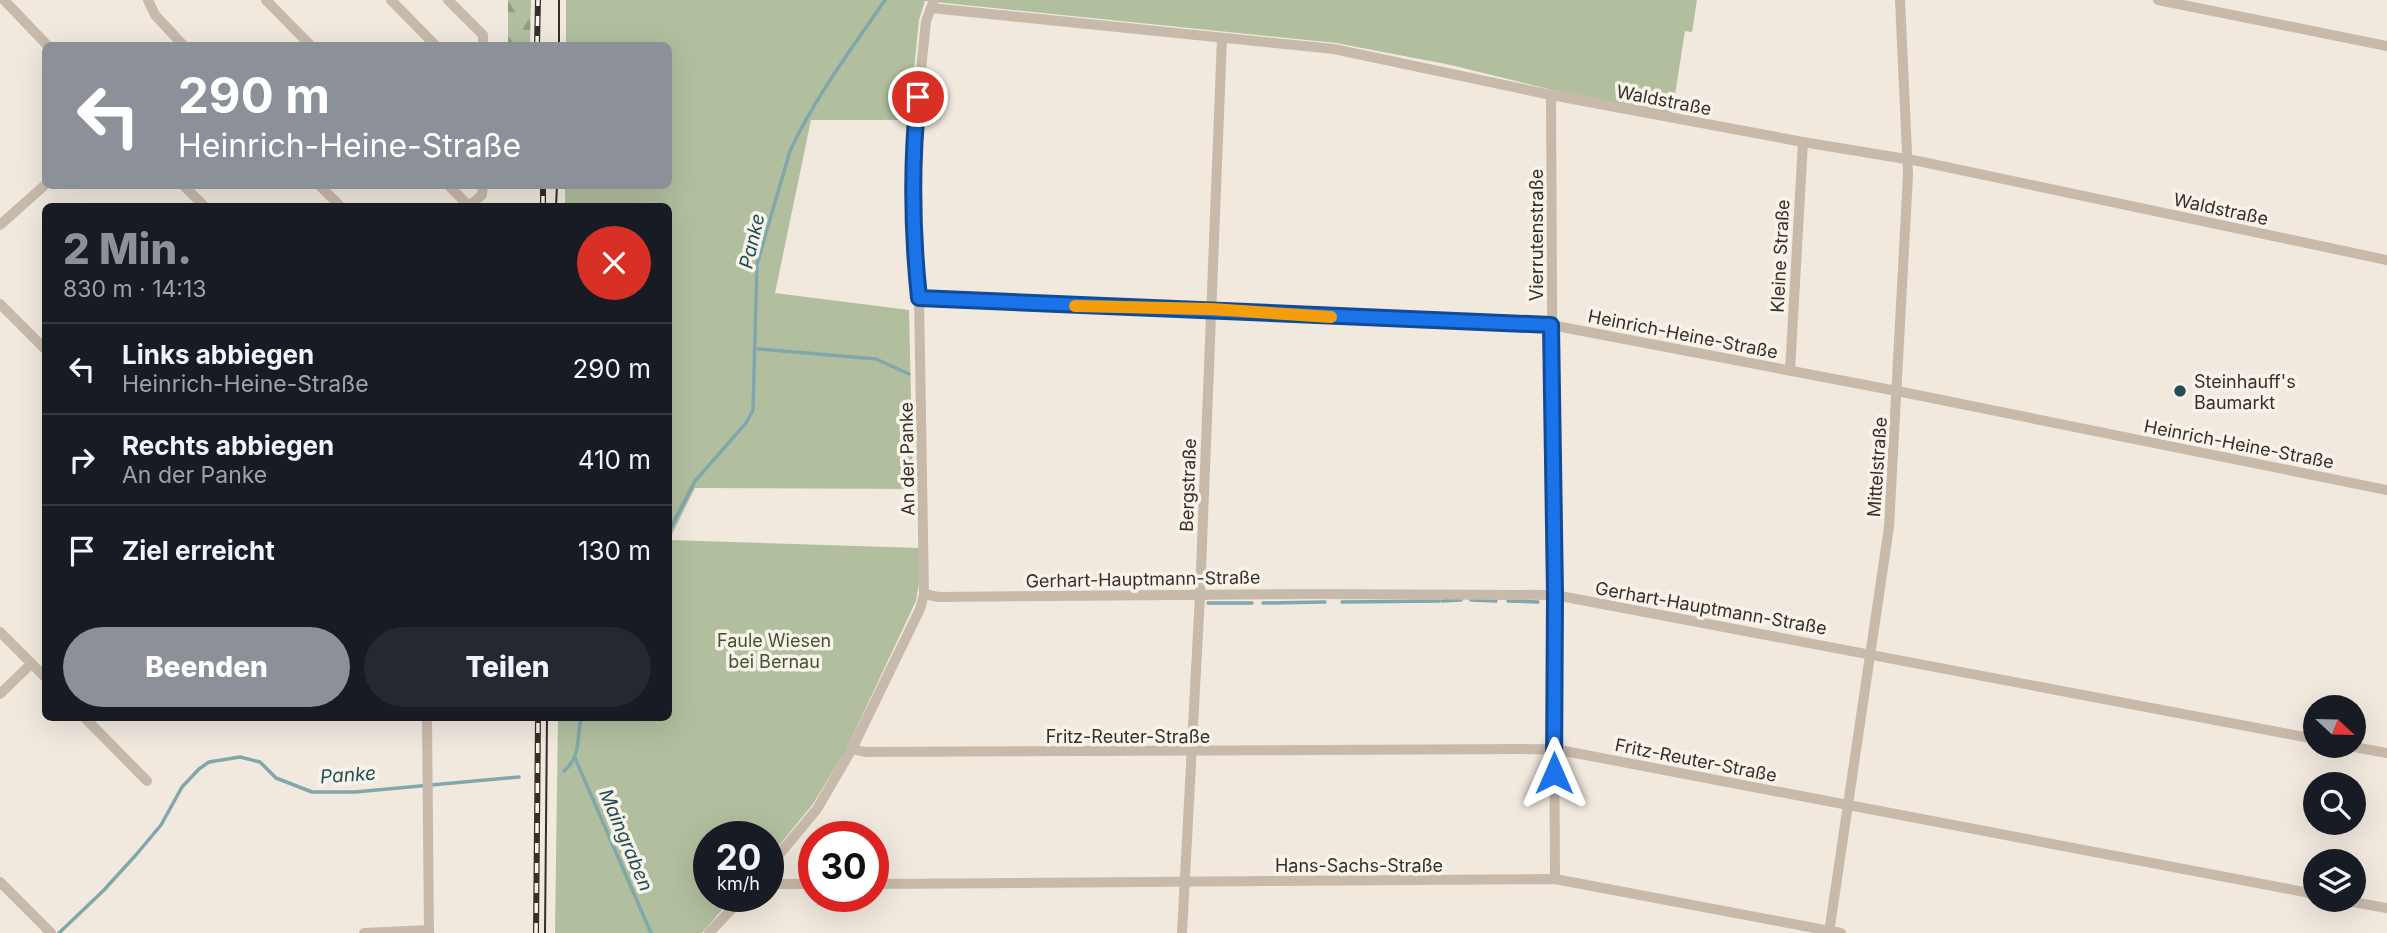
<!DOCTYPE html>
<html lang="de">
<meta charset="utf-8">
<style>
:root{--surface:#171b24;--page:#242831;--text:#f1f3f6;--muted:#9ea1a6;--line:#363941;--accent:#8c9099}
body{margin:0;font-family:Inter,sans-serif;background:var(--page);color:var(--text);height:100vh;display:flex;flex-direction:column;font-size:26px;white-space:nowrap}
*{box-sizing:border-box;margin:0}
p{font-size:23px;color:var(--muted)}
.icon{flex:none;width:38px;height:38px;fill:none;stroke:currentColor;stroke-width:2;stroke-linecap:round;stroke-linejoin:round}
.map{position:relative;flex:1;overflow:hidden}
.panel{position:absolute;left:42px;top:203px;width:630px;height:518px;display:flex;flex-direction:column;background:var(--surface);border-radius:10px;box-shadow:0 7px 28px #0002}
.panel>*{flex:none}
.guide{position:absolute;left:42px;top:42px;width:630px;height:147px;border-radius:10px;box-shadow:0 7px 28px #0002;background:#8c9099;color:#fff;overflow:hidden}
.needle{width:46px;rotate:112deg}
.controls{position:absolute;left:2303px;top:695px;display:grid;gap:14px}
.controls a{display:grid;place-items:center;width:63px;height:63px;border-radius:50%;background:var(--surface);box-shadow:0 7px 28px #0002;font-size:35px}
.speed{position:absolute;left:693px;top:821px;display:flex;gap:14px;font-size:35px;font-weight:700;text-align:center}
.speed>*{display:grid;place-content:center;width:91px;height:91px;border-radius:50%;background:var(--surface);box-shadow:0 7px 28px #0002;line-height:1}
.speed small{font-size:18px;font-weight:400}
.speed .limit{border:10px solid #d22;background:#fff;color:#111}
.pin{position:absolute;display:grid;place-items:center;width:60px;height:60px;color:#fff;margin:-30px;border:4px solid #fff;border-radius:50%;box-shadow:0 2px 7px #0007}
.me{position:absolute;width:77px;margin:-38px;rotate:0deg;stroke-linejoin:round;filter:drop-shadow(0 0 5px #0008)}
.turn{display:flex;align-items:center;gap:24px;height:147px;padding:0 21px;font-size:32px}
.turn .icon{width:91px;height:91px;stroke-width:2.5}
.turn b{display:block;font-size:49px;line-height:60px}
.round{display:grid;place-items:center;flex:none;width:74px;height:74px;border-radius:37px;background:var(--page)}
.head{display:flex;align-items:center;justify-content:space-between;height:119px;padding:0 21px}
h1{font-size:42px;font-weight:800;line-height:52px;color:var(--accent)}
.button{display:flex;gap:14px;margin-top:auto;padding:14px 21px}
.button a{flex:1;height:80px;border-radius:42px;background:var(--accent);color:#fff;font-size:28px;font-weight:800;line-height:80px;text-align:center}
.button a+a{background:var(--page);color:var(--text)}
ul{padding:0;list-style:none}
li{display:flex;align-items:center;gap:21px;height:91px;padding:0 21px;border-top:2px solid var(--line)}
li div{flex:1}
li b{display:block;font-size:26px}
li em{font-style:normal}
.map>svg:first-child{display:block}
.forest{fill:url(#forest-firs)}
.green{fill:#b2bf9e}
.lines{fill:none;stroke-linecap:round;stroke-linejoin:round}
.stream{stroke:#7fa7ac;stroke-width:3.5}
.street{stroke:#c8baaa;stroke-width:10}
.tram{stroke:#362e29;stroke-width:2}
.rail-casing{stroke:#362e29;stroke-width:6}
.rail{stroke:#f8f3ea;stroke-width:3.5;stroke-dasharray:10;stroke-linecap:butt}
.route-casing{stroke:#114b97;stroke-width:18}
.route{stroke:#1a73e8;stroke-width:12}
.slow{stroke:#f59e0b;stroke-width:12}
.poi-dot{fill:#224e54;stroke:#f8f3ea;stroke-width:2.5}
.labels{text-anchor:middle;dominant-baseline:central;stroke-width:7;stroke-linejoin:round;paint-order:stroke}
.street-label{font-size:18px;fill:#362e29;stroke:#f8f3ea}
.poi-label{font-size:18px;fill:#362e29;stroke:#f8f3ea;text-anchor:start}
.park-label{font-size:18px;fill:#43522f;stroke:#f8f3ea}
.water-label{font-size:19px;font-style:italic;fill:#224e54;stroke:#f8f3ea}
</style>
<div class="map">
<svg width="2387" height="933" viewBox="0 0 2387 933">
<defs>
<pattern id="forest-firs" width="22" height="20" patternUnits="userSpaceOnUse" patternTransform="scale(1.75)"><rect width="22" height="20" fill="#b2bf9e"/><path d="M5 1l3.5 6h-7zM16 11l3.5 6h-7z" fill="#929c81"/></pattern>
</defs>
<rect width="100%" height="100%" fill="#f1e9de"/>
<path class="forest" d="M508,0H531L530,45H508Z"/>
<path class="green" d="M566,0H1697L1692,32L1685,31L1672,114L1552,90L1451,65L1336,43L925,1L919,20L909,120H811L775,293L909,310L913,489L695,488L669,540L919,548V583L916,601L846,750L813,804L768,859V836H709V896H734L702,933H555L558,718H668V206H565V186H668V46L566,45Z"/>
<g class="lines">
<g class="stream">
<path d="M758,349L876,359L909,374"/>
<path d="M668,533L695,481L746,423L753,410L757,264L790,151C815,97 852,48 885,0"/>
<path d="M1471,600L1496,601"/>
<path d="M1442,601L1461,600"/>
<path d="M1508,601L1538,602"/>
<path d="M1342,602L1439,601"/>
<path d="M1208,603H1252"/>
<path d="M1263,603L1325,602"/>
<path d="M575,758L651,933"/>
<path d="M564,771C581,757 577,737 581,718"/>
<path d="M59,933L103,891L135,856L161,825L182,787L199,769L209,762L240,757L260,762L276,778L312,792H355L519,777"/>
</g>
<g class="street">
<path d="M4,0L48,46"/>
<path d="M148,0L155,15L184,46"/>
<path d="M266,0L311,46"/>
<path d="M391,0L436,46"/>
<path d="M448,0L483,35V46"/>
<path d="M2158,0L2387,46"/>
<path d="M931,8L1334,49L1551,95L1803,142L1918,161L2387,260"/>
<path d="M1551,95L1555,879"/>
<path d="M184,186L204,206"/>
<path d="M320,186L340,206"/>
<path d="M449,186L469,206"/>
<path d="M469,206L482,195L483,186"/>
<path d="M0,225L46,184"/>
<path d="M919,298L1551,325L1897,391L2387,490"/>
<path d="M0,304L46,350"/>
<path d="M1790,371L1803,142"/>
<path d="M924,594L938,597L1312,594L1555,595L2315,739"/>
<path d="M0,632L46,678"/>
<path d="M0,694L31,664"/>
<path d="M85,718L147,781"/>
<path d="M427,718L429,933"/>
<path d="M2349,746L2387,753"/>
<path d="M852,749L865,752L1554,749L2315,894"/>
<path d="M768,868L817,809L852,749L920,609L924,594L919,298L914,245L913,148L926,21L934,0"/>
<path d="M0,882L51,933"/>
<path d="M768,884H814"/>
<path d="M873,884L1555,879L1841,933"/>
<path d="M2341,900L2387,908"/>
<path d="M364,933L429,930"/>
<path d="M709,933L744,896"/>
<path d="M1182,933L1200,595L1222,38"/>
<path d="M1829,933L1889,527L1908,175L1900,0"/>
</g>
<g class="tram">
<path d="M559,46V0"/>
<path d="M556,206L557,186"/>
<path d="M545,933L547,718"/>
</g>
<defs>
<g id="rail">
<path d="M537,46L538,0"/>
<path d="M543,206V186"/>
<path d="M536,933L538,718"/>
</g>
</defs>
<use href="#rail" class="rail-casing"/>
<use href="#rail" class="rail"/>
</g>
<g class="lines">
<defs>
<path id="route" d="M918,97C911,164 912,231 919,298L1551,325L1555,595L1554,773"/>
</defs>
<use href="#route" class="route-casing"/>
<use href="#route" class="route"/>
<path class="slow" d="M1075,306L1211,309L1331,317"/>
</g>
<circle class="poi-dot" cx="2180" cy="391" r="7"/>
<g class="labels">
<g class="street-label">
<text transform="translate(1664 100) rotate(11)">Waldstraße</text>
<text transform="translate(2221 209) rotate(12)">Waldstraße</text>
<text transform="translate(1536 235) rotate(-90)">Vierrutenstraße</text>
<text transform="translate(1780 256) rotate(-87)">Kleine Straße</text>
<text transform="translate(1683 334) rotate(11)">Heinrich-Heine-Straße</text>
<text transform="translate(2239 444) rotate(11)">Heinrich-Heine-Straße</text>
<text transform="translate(907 459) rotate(-91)">An der Panke</text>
<text transform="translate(1877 467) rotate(-86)">Mittelstraße</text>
<text transform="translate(1188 485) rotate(-88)">Bergstraße</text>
<text transform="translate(1143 579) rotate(-1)">Gerhart-Hauptmann-Straße</text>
<text transform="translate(1711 608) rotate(10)">Gerhart-Hauptmann-Straße</text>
<text x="1128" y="736">Fritz-Reuter-Straße</text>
<text transform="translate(1696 760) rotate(11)">Fritz-Reuter-Straße</text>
<text x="1359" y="865">Hans-Sachs-Straße</text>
</g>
<g class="poi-label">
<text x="2194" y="381">Steinhauff's<tspan x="2194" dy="21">Baumarkt</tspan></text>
</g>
<g class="park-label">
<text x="774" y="640">Faule Wiesen<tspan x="774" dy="21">bei Bernau</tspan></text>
</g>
<g class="water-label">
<text transform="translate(752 241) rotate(-77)">Panke</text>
<text transform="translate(348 775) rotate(-4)">Panke</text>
<text transform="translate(626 840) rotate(67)">Maingraben</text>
</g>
</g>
</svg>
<div class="controls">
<a><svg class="needle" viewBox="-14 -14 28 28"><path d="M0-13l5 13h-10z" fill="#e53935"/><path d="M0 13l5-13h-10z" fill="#9ea1a6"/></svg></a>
<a><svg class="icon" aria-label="search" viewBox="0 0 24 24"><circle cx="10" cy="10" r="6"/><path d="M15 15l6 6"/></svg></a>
<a><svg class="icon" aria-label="layers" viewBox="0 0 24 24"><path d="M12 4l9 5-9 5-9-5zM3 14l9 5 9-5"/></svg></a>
</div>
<div class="speed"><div>20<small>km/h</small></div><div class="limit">30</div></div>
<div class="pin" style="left:918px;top:97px;background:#d93025"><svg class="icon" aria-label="arrive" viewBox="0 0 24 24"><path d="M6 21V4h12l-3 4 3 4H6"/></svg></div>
<svg class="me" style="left:1554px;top:773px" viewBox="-20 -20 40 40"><path d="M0-17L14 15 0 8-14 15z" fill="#1a73e8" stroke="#fff" stroke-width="4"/></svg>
<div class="guide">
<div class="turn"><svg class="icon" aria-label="left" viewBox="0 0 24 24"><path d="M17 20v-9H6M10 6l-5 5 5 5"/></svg><div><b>290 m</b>Heinrich-Heine-Straße</div></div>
</div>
<section class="panel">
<div class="head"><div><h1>2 Min.</h1><p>830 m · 14:13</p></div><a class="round" style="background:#d93025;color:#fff"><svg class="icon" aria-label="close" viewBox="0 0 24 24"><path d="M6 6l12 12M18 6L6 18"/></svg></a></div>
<ul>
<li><svg class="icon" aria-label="left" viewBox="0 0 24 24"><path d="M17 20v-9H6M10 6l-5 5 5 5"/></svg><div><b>Links abbiegen</b><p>Heinrich-Heine-Straße</p></div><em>290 m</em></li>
<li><svg class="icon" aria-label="right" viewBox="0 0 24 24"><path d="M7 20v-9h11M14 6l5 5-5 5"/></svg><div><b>Rechts abbiegen</b><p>An der Panke</p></div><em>410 m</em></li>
<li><svg class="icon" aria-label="arrive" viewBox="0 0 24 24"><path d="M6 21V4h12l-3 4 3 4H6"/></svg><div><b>Ziel erreicht</b></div><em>130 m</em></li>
</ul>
<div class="button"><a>Beenden</a><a>Teilen</a></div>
</section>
</div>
